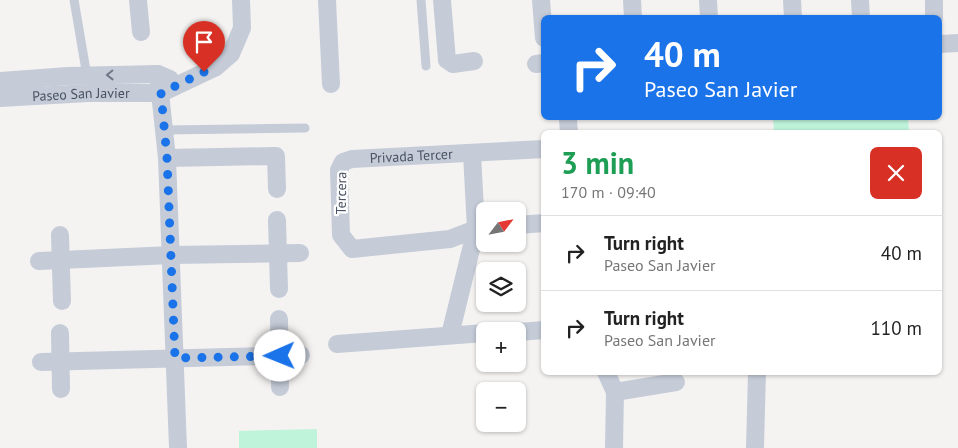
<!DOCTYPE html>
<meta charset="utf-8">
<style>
:root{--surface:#fff;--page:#f2f2f2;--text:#222;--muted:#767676;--line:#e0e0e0}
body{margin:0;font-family:"PT Sans",sans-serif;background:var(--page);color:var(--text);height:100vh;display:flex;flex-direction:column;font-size:19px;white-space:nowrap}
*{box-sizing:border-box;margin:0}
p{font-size:16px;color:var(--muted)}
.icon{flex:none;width:28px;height:28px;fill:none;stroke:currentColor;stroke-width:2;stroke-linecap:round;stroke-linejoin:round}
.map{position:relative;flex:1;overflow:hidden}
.panel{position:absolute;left:541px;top:130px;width:401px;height:245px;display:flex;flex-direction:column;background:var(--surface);border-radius:8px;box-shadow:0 1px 4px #0004}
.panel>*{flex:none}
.guide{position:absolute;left:541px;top:15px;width:401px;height:105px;border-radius:8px;box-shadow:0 1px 4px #0004;background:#1a73e8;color:#fff;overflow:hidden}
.needle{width:32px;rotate:58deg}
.tools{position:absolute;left:476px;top:202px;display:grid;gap:10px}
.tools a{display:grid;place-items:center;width:50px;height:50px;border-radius:8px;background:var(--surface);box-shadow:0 1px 4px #0004;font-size:25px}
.pin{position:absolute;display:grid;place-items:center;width:42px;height:42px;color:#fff;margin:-51px -21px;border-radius:50% 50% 50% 0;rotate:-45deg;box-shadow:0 0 5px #0007}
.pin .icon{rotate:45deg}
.me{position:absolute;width:55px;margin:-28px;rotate:269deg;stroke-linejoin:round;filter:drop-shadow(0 0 4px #0008)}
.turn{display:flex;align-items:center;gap:18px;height:105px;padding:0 20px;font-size:22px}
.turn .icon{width:65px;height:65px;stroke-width:2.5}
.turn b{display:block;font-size:35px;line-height:42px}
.round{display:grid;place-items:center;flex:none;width:52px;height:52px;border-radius:8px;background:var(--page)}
.overview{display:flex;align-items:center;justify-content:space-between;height:85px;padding:0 20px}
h1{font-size:30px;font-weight:800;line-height:38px;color:#1e9e55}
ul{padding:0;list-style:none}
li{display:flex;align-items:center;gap:15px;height:75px;padding:0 20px;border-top:1px solid var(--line)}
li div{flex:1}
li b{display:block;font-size:19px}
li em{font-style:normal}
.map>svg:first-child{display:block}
.pitch{fill:#bff4db}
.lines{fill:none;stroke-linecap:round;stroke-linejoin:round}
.lane{stroke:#c5ccd8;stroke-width:9}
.street{stroke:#c5ccd8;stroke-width:18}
.oneway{stroke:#6e7785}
.route{stroke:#1a73e8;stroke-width:9;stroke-dasharray:0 16.2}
.labels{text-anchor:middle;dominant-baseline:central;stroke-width:4.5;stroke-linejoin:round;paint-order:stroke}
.street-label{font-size:14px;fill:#485262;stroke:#fff}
</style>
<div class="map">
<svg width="958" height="448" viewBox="0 0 958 448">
<rect width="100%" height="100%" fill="#f5f3f2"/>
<g class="pitch">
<path d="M773,118H908L909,132H774Z"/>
<path d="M317,429V448H239V431Z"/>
</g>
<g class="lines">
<g class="lane">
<path d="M74,0L87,76"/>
<path d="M421,0L426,66"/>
<path d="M164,130L305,128"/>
</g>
<g class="street">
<path d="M138,0L141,32"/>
<path d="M327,0L331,84"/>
<path d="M442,0L447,60L453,64L474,61"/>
<path d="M541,0L544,38"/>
<path d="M632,0L633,18"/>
<path d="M708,0L709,18"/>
<path d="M792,0L793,18"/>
<path d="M860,0L861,18"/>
<path d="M934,0V18"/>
<path d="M940,44L958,43"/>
<path d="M536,64L544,63"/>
<path d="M158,74L167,158L178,448"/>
<path d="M0,81L68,76L158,74L170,79"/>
<path id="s1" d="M0,98L89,93H161L216,67L231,54L242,28L241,0"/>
<path d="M568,120L569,132"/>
<path d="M167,158L276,156L277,189"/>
<path d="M277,220L279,289"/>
<path d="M518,225L544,223"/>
<path id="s2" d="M485,228L476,229L450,239L352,249L341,235L339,170L343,162L352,159L544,149"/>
<path d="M60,235L62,301"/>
<path d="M39,261L171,255L300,253"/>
<path d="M279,319L280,387"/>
<path d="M518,332L544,330"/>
<path d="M60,333L61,389"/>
<path d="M450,335L476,229L472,154"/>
<path d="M337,344L485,333"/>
<path d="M41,362L301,355"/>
<path d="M606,372L615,392L614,448"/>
<path d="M615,392L676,382"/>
<path d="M755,448L757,372"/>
</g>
</g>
<defs><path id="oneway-chevron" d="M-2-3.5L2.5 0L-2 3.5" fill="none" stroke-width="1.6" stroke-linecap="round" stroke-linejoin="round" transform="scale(1.25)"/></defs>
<use class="oneway" href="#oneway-chevron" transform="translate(110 75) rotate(179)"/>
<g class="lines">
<path class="route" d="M204,72L161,93L167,158L175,358L280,356"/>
</g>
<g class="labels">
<g class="street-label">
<text stroke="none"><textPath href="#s1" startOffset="81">Paseo San Javier</textPath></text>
<text stroke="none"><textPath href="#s2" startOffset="296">Privada Tercer</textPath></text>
<text transform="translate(341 193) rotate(-89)">Tercera</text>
</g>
</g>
</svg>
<div class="tools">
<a><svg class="needle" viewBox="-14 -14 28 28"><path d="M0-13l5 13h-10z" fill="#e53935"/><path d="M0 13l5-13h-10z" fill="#767676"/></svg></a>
<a><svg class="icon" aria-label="layers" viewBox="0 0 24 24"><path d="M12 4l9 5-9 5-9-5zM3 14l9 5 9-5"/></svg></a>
<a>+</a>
<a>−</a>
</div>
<div class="pin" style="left:204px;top:72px;background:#d93025"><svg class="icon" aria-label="arrive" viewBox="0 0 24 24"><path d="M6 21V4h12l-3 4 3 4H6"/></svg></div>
<svg class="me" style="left:280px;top:356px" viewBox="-20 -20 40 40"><circle r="19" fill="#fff"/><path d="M0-13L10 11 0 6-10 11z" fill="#1a73e8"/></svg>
<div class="guide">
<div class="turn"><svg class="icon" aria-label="right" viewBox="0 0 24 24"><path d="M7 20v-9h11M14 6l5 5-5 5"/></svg><div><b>40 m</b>Paseo San Javier</div></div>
</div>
<section class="panel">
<div class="overview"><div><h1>3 min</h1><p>170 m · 09:40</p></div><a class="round" style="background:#d93025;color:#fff"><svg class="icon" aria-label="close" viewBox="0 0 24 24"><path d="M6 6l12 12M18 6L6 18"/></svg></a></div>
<ul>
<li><svg class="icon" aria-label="right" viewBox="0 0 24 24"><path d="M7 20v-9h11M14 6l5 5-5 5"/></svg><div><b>Turn right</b><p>Paseo San Javier</p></div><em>40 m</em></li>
<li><svg class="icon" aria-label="right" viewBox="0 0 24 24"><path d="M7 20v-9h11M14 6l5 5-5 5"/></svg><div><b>Turn right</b><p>Paseo San Javier</p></div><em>110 m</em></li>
</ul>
</section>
</div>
